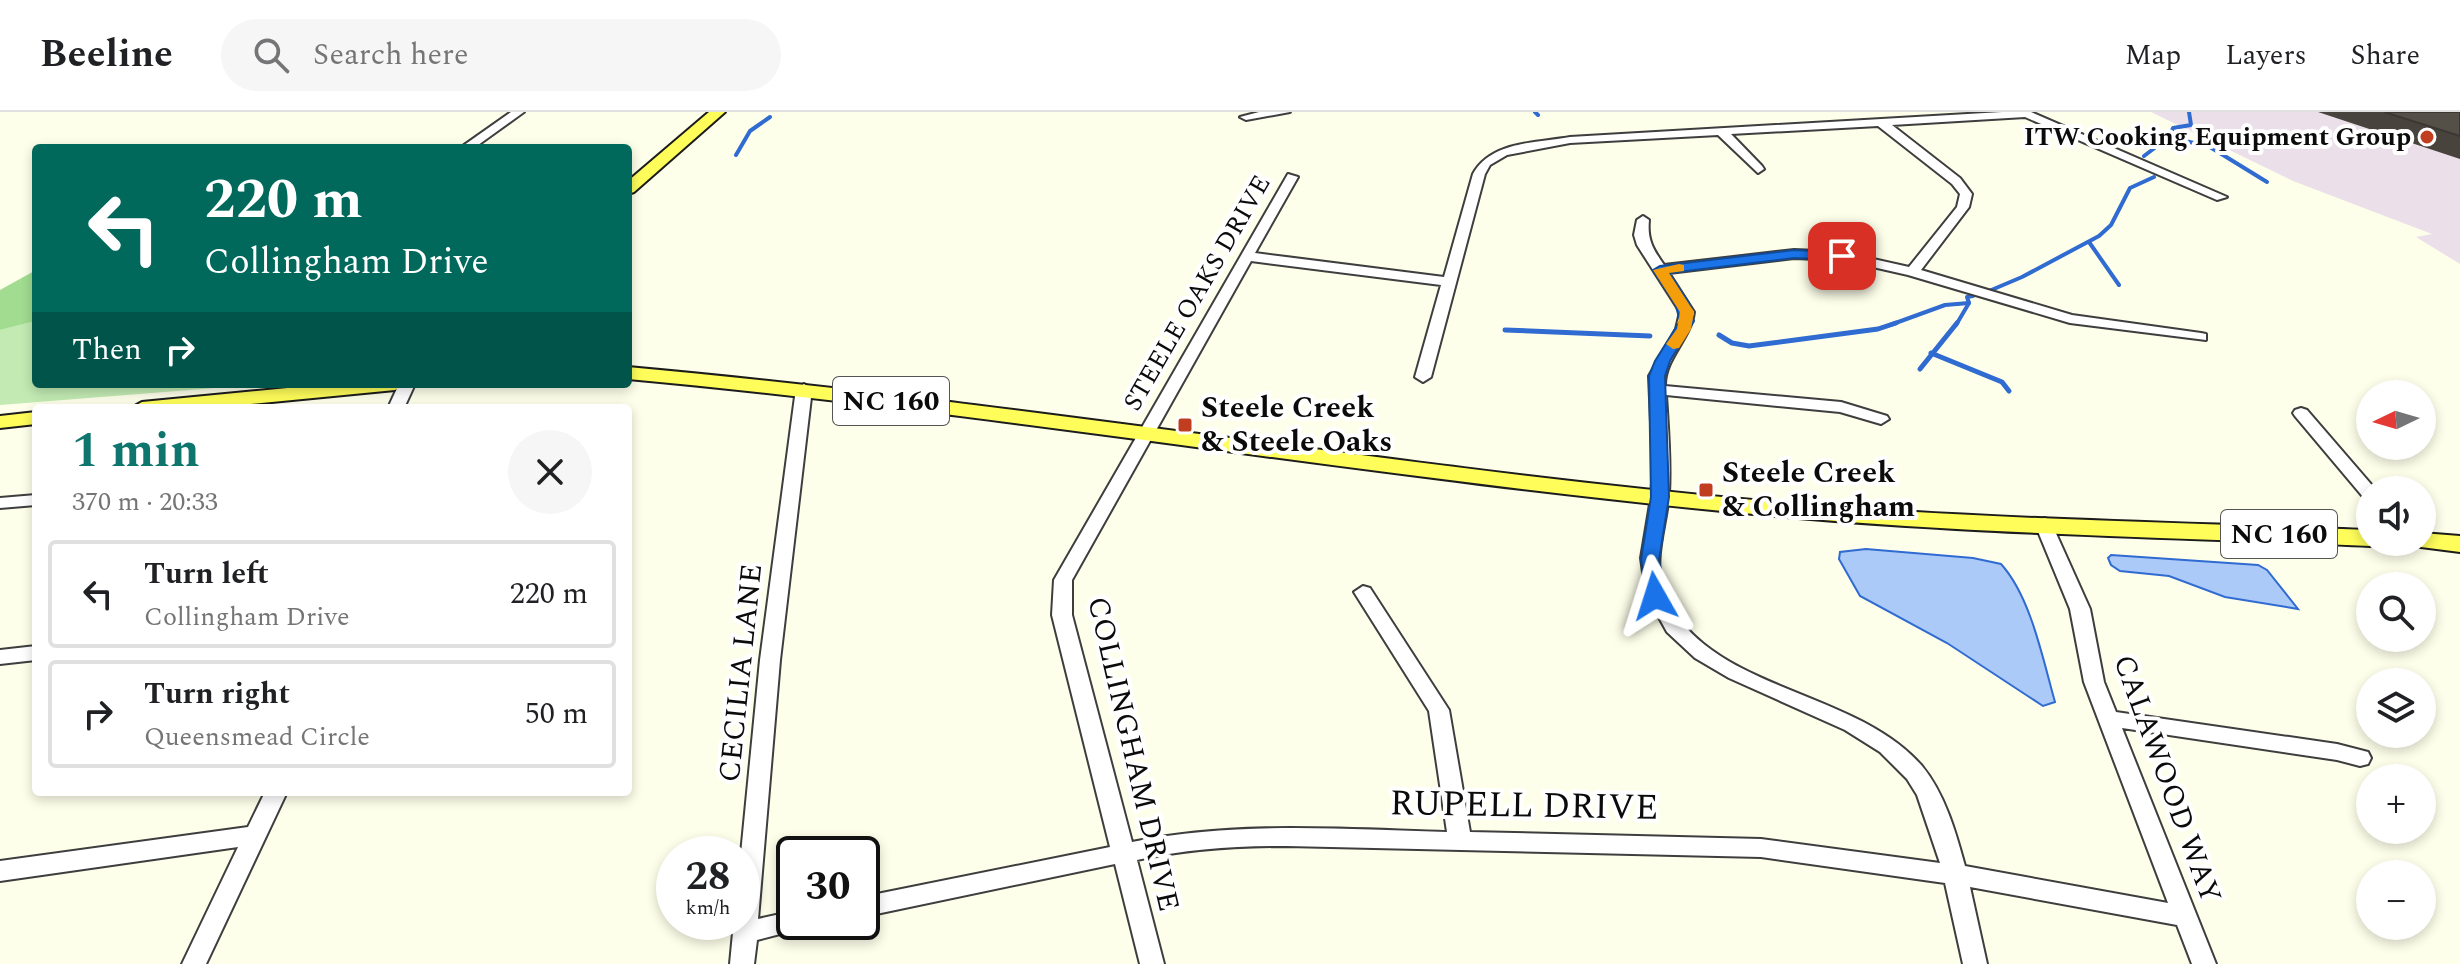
<!DOCTYPE html>
<meta charset="utf-8">
<style>
:root{--surface:#fff;--page:#f6f6f6;--text:#202124;--muted:#757577;--line:#e0e0e0;--accent:#0f766e}
body{margin:0;font-family:Spectral,serif;background:var(--page);color:var(--text);height:100vh;display:flex;flex-direction:column;font-size:30px;white-space:nowrap}
*{box-sizing:border-box;margin:0}
p{font-size:26px;color:var(--muted)}
.icon{flex:none;width:44px;height:44px;fill:none;stroke:currentColor;stroke-width:2;stroke-linecap:round;stroke-linejoin:round}
.map{position:relative;flex:1;overflow:hidden}
.sheet{position:absolute;left:32px;top:292px;width:600px;height:392px;display:flex;flex-direction:column;background:var(--surface);border-radius:8px;box-shadow:0 4px 12px #0003}
.sheet>*{flex:none}
.guide{position:absolute;left:32px;top:32px;width:600px;height:244px;border-radius:8px;box-shadow:0 4px 12px #0003;background:#00695c;color:#fff;overflow:hidden}
.needle{width:52px;rotate:265deg}
.tools{position:absolute;left:2356px;top:268px;display:grid;gap:16px}
.tools a{display:grid;place-items:center;width:80px;height:80px;border-radius:50%;background:var(--surface);box-shadow:0 4px 12px #0003;font-size:40px}
.speed{position:absolute;left:656px;top:724px;display:flex;gap:16px;font-size:40px;font-weight:700;text-align:center}
.speed>*{display:grid;place-content:center;width:104px;height:104px;border-radius:50%;background:var(--surface);box-shadow:0 4px 12px #0003;line-height:1}
.speed small{font-size:20px;font-weight:400}
.speed .limit{border:4px solid #111;border-radius:12px;background:#fff;color:#111}
.pin{position:absolute;display:grid;place-items:center;width:68px;height:68px;color:#fff;margin:-34px;border-radius:16px;box-shadow:0 4px 12px #0006}
.me{position:absolute;width:88px;margin:-44px;rotate:354deg;stroke-linejoin:round;filter:drop-shadow(0 0 6px #0008)}
.turn{display:flex;align-items:center;gap:28px;height:168px;padding:0 40px;font-size:36px}
.turn .icon{width:104px;height:104px;stroke-width:2.5}
.turn b{display:block;font-size:56px;line-height:68px}
.then{display:flex;align-items:center;height:76px;padding:0 40px;background:#0003;gap:16px;font-size:30px}
.round{display:grid;place-items:center;flex:none;width:84px;height:84px;border-radius:42px;background:var(--page)}
.head{display:flex;align-items:center;justify-content:space-between;height:136px;padding:0 40px}
h1{font-size:48px;font-weight:700;line-height:60px;color:var(--accent)}
ul{padding:0;list-style:none}
li{display:flex;align-items:center;gap:24px;height:108px;margin:0 16px 12px;padding:0 24px;border:4px solid var(--line);border-radius:8px}
li div{flex:1}
li b{display:block;font-size:30px}
li em{font-style:normal}
header{display:flex;align-items:center;gap:48px;box-sizing:border-box;height:112px;padding:0 40px;background:var(--surface);border-bottom:2px solid var(--line)}
header strong{font-size:38px}
nav{display:flex;gap:44px;margin-inline-start:auto;font-size:28px}
.search{width:560px;height:72px;background:var(--page);display:flex;align-items:center;gap:20px;box-sizing:border-box;padding:0 28px;border-radius:44px;color:var(--muted);font-size:30px}
.map>svg:first-child{display:block}
.industrial{fill:#ebdfe9}
.green{fill:#c2eab2}
.forest{fill:#a1dc91}
.water{fill:#accaf8;stroke:#306bd2;stroke-width:2}
.lines{fill:none;stroke-linecap:round;stroke-linejoin:round}
.stream-far1{stroke:#306bd2;stroke-width:4}
.stream{stroke:#306bd2;stroke-width:5}
.minor-casing{stroke:#3e3e3e;stroke-width:4}
.major-casing{stroke:#1c1c1c;stroke-width:4}
.minor{fill:#fff;fill-rule:evenodd}
.major{fill:#fefd5a;fill-rule:evenodd}
.wall{fill:#48443d}
.building{fill:#544f47;stroke:#3b3732;stroke-width:2}
.route{fill:#1a73e8;stroke:#114b97;stroke-width:2}
.slow{fill:#f59e0b}
.poi-dot{fill:#c03d1f;stroke:#fff;stroke-width:3}
.labels{text-anchor:middle;dominant-baseline:central;stroke-width:8;stroke-linejoin:round;paint-order:stroke}
.far-poi-label{font-size:26px;font-weight:bold;fill:#0b0b0b;stroke:#fff;text-anchor:end}
.far-street-label{font-size:26px;fill:#0b0b0b;stroke:#fff}
.shield{fill:#fff;stroke:#545454;stroke-width:2}
.shield-label{font-size:28px;font-weight:bold;fill:#0b0b0b}
.poi-label{font-size:30px;font-weight:bold;fill:#0b0b0b;stroke:#fff;text-anchor:start}
.street-label{font-size:30px;fill:#0b0b0b;stroke:#fff}
.near-street-label{font-size:36px;fill:#0b0b0b;stroke:#fff}
</style>
<header>
<strong>Beeline</strong>
<div class="search"><svg class="icon" aria-label="search" viewBox="0 0 24 24"><circle cx="10" cy="10" r="6"/><path d="M15 15l6 6"/></svg>Search here</div>
<nav><a>Map</a><a>Layers</a><a>Share</a></nav>
</header>
<div class="map">
<svg width="2460" height="852" viewBox="0 0 2460 852">
<rect width="100%" height="100%" fill="#feffea"/>
<path class="industrial" d="M2151,0H2460V152L2416,125L2432,122L2293,69Z"/>
<path class="green" d="M36,209V272H267L0,293V218Z"/>
<path class="forest" d="M36,158V209L0,218V178Z"/>
<g class="water">
<path d="M1866,437L1973,446L2001,452C2031,485 2043,548 2055,590L2043,594L1947,531L1860,484L1839,447L1840,440Z"/>
<path d="M2111,443L2258,453L2267,458L2298,497L2225,485L2169,464L2120,459L2111,453L2108,446Z"/>
</g>
<g class="lines">
<g class="stream-far1">
<path d="M1535,0L1538,3"/>
<path d="M2169,25L2210,35L2267,70"/>
<path d="M736,43L750,19L770,5"/>
<path d="M2144,44L2169,25L2173,16L2191,13L2189,0"/>
<path d="M2089,130L2119,173"/>
<path d="M1989,179L2022,165L2099,124L2111,113L2130,76L2154,65"/>
<path d="M1890,213L1945,193L1969,191"/>
<path d="M1956,213L1969,191L1967,185L1973,184"/>
</g>
<g class="stream">
<path d="M1505,218L1650,224"/>
<path d="M1719,223L1732,231L1749,234L1878,217L1896,211"/>
<path d="M1931,241L2002,270L2009,279"/>
<path d="M1920,257L1957,211"/>
</g>
<defs>
<g id="minor">
<path d="M511,0H524L474,36H460Z"/>
<path d="M1259,0H1290L1246,8L1240,5Z"/>
<path d="M2002,0H2031L2227,85L2217,88L2025,5L1892,13L1960,66L1972,82L1969,95L1921,158L2072,203L2201,221L2206,222V228L2070,211L1908,163L1842,148L1794,146L1669,161L1694,200C1691,227 1664,247 1665,274L1841,290L1887,304L1889,307L1881,312L1840,300L1666,283C1668,316 1671,348 1669,381C1667,413 1651,450 1665,483C1708,580 1855,576 1922,654C1945,682 1956,721 1965,754L2168,791L2084,570L2070,497L2035,412L2044,406L2050,408L2090,497L2104,570L2116,600L2337,632L2368,640L2371,646L2368,652L2360,654L2337,648L2122,616L2216,852H2192L2177,813L1970,775L1987,852H1963L1945,771L1761,745L1287,734C1235,734 1187,737 1137,748L1164,852H1140L1115,752L862,805V785L1110,735L1052,503L1054,468L1288,62L1298,65L1255,141L1444,165L1473,62C1491,29 1537,31 1570,25ZM1878,14L1952,72L1960,82L1957,95L1909,155L1842,140L1794,138L1664,153C1653,137 1647,128 1649,108L1643,104L1637,108L1634,123L1637,133L1680,200L1676,217L1649,264L1653,356L1651,386L1641,446L1646,482L1667,520L1695,546L1729,566L1845,618L1880,640L1907,667L1917,683L1940,751L1761,727L1470,720L1449,598L1370,476L1363,474L1354,480L1429,599L1447,720C1341,717 1236,709 1132,730L1072,503V468L1251,149L1441,173L1415,265L1423,270L1431,265L1485,62L1490,53L1507,43L1570,31L1718,23L1758,61L1764,57L1762,54L1731,22Z"/>
<path d="M399,272H415L404,296H388Z"/>
<path d="M804,272L812,277L780,548L758,807L794,799V810H806L803,816L757,828L754,852H730L734,810H742L741,742L760,548L796,277Z"/>
<path d="M2301,296L2307,298L2376,378H2370V387L2364,386L2295,304L2293,301L2295,298Z"/>
<path d="M36,383V393L0,396V386Z"/>
<path d="M36,534V548L0,552V538Z"/>
<path d="M265,680H287L206,852H182L238,735L0,769V749L248,715Z"/>
</g>
<g id="major">
<path d="M709,0H725L634,80L628,82V69Z"/>
<path d="M628,255C1008,289 1384,354 1764,389C1965,407 2168,410 2370,418V430H2379L2370,434C2168,425 1965,422 1764,403C1384,368 1008,302 628,267Z"/>
<path d="M329,272H405L395,278L209,296H131L142,290Z"/>
<path d="M36,300V312L0,316V304Z"/>
<path d="M2422,421L2460,424V440L2413,434L2411,430H2422Z"/>
</g>
</defs>
<use href="#minor" class="minor-casing"/>
<use href="#major" class="major-casing"/>
<use href="#minor" class="minor"/>
<use href="#major" class="major"/>
</g>
<path class="wall" d="M2318,0H2460V47Z"/>
<path class="building" d="M2384,0H2460V24Z"/>
<path class="route" d="M1794,138L1842,140L1849,144L1842,148L1794,146L1669,161L1689,191L1694,209L1670,249L1665,264L1669,385L1659,448L1665,484L1655,490L1648,488L1641,448L1651,385L1649,264L1655,249L1680,209L1675,191L1653,158L1660,154Z"/>
<path class="slow" d="M1679,152L1684,153V159L1669,161L1694,200L1691,217L1679,236L1673,237L1666,232L1677,217L1680,200L1653,158Z"/>
<g class="poi-dot">
<circle cx="2427" cy="25" r="8"/>
<rect x="1177" y="305" width="16" height="16" rx="4"/>
<rect x="1698" y="370" width="16" height="16" rx="4"/>
</g>
<g class="labels">
<g class="far-poi-label">
<text x="2411" y="25">ITW Cooking Equipment Group</text>
</g>
<g class="far-street-label">
<text transform="translate(1197 181) rotate(-60)">STEELE OAKS DRIVE</text>
</g>
<g class="shield">
<rect x="833" y="265" width="116" height="48" rx="6"/>
<rect x="2221" y="398" width="116" height="48" rx="6"/>
</g>
<g class="shield-label">
<text x="891" y="289">NC 160</text>
<text x="2279" y="422">NC 160</text>
</g>
<g class="poi-label">
<text x="1201" y="296">Steele Creek<tspan x="1201" dy="34">&amp; Steele Oaks</tspan></text>
<text x="1722" y="361">Steele Creek<tspan x="1722" dy="34">&amp; Collingham</tspan></text>
</g>
<g class="street-label">
<text transform="translate(741 561) rotate(-84)">CECILIA LANE</text>
<text transform="translate(1133 642) rotate(77)">COLLINGHAM DRIVE</text>
<text transform="translate(2167 667) rotate(70)">CALAWOOD WAY</text>
</g>
<g class="near-street-label">
<text transform="translate(1524 694) rotate(1)">RUPELL DRIVE</text>
</g>
</g>
</svg>
<div class="tools">
<a><svg class="needle" viewBox="-14 -14 28 28"><path d="M0-13l5 13h-10z" fill="#e53935"/><path d="M0 13l5-13h-10z" fill="#757577"/></svg></a>
<a><svg class="icon" aria-label="sound" viewBox="0 0 24 24"><path d="M4 9h4l5-4v14l-5-4H4zM17 9q2 3 0 6"/></svg></a>
<a><svg class="icon" aria-label="search" viewBox="0 0 24 24"><circle cx="10" cy="10" r="6"/><path d="M15 15l6 6"/></svg></a>
<a><svg class="icon" aria-label="layers" viewBox="0 0 24 24"><path d="M12 4l9 5-9 5-9-5zM3 14l9 5 9-5"/></svg></a>
<a>+</a>
<a>−</a>
</div>
<div class="speed"><div>28<small>km/h</small></div><div class="limit">30</div></div>
<div class="pin" style="left:1842px;top:144px;background:#d93025"><svg class="icon" aria-label="arrive" viewBox="0 0 24 24"><path d="M6 21V4h12l-3 4 3 4H6"/></svg></div>
<svg class="me" style="left:1655px;top:484px" viewBox="-20 -20 40 40"><path d="M0-17L14 15 0 8-14 15z" fill="#1a73e8" stroke="#fff" stroke-width="4"/></svg>
<div class="guide">
<div class="turn"><svg class="icon" aria-label="left" viewBox="0 0 24 24"><path d="M17 20v-9H6M10 6l-5 5 5 5"/></svg><div><b>220 m</b>Collingham Drive</div></div>
<div class="then">Then<svg class="icon" aria-label="right" viewBox="0 0 24 24"><path d="M7 20v-9h11M14 6l5 5-5 5"/></svg></div>
</div>
<section class="sheet">
<div class="head"><div><h1>1 min</h1><p>370 m · 20:33</p></div><a class="round"><svg class="icon" aria-label="close" viewBox="0 0 24 24"><path d="M6 6l12 12M18 6L6 18"/></svg></a></div>
<ul>
<li><svg class="icon" aria-label="left" viewBox="0 0 24 24"><path d="M17 20v-9H6M10 6l-5 5 5 5"/></svg><div><b>Turn left</b><p>Collingham Drive</p></div><em>220 m</em></li>
<li><svg class="icon" aria-label="right" viewBox="0 0 24 24"><path d="M7 20v-9h11M14 6l5 5-5 5"/></svg><div><b>Turn right</b><p>Queensmead Circle</p></div><em>50 m</em></li>
</ul>
</section>
</div>
